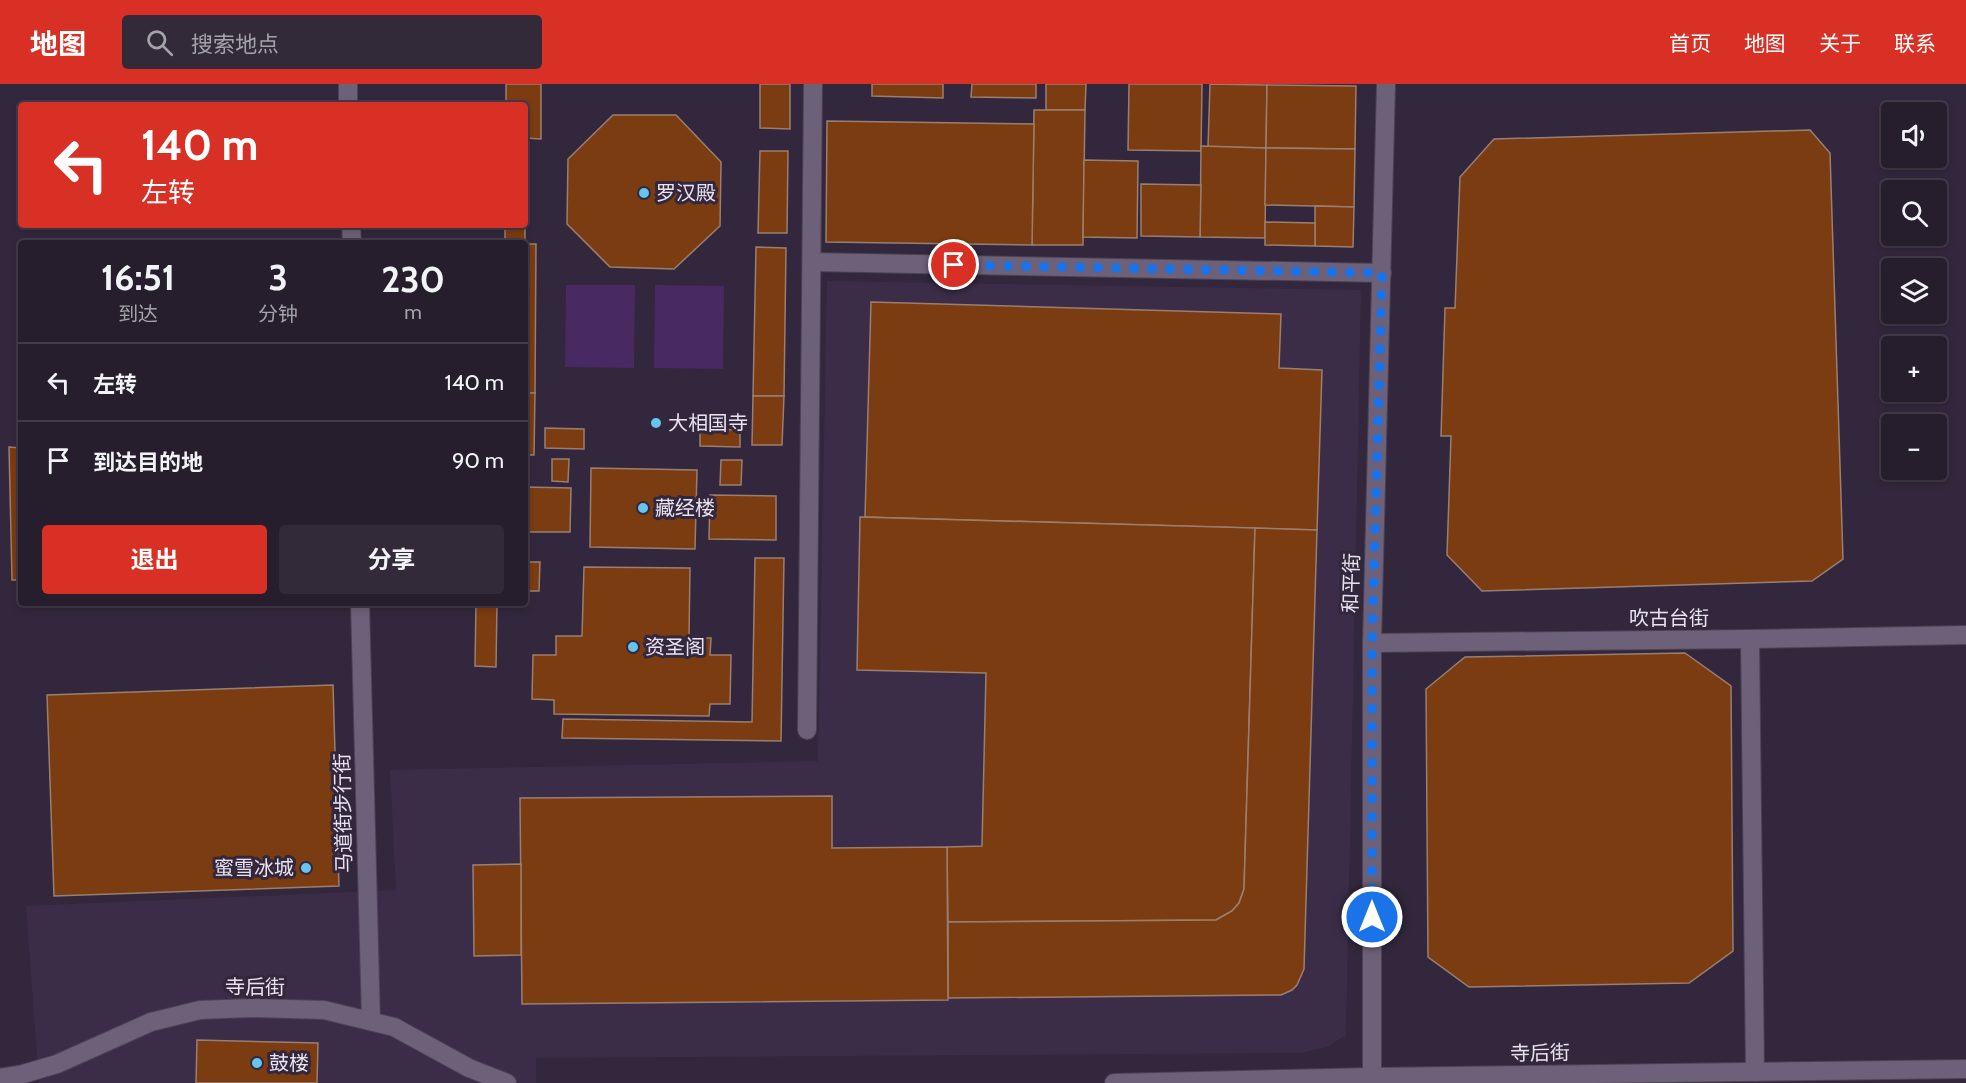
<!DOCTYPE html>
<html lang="zh">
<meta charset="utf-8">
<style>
:root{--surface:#261d2d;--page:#322a39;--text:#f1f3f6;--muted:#a4a2aa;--line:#423b49;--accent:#d93025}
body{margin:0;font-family:Cabin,"Noto Sans SC",sans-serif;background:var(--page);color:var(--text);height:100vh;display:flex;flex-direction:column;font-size:22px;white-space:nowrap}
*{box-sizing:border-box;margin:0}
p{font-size:20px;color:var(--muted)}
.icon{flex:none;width:33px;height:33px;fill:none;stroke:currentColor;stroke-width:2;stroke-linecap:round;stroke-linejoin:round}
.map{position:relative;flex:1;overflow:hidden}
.panel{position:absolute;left:18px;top:156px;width:510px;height:366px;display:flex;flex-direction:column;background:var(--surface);border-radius:6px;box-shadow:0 3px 9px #0003,0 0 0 2px var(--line)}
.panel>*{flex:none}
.banner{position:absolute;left:18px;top:18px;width:510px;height:126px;border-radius:6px;box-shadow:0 3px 9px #0003,0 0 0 2px var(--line);background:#d93025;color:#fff;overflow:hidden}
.tools{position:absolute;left:1881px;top:18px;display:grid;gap:12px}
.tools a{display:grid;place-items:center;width:66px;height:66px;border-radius:6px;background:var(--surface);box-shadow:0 3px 9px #0003,0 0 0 2px var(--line);font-size:30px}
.pin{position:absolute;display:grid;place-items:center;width:51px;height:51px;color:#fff;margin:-26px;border:3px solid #fff;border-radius:50%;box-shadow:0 2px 6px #0007}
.me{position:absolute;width:66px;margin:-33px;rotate:0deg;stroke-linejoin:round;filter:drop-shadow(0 0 4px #0008)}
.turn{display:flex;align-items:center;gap:21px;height:126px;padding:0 24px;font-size:27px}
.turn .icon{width:78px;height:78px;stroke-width:2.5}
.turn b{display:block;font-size:42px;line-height:51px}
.eta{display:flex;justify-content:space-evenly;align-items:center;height:102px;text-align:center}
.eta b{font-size:36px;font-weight:700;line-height:42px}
.button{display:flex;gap:12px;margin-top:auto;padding:12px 24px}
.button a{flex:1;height:69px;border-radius:6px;background:var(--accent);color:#fff;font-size:24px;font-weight:700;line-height:69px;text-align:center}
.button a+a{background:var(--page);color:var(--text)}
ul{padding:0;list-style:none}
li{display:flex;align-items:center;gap:18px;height:78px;padding:0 24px;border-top:2px solid var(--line)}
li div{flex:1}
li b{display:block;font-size:22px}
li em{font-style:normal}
header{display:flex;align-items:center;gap:36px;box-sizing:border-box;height:84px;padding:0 30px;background:var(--accent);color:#fff}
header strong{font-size:28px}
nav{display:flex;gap:33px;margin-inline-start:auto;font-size:21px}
.search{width:420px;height:54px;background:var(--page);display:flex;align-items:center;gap:15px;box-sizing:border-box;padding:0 21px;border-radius:6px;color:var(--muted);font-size:22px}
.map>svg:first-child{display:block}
.built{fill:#3b2d48}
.green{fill:#482961}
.building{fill:#7b3c11;stroke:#9a7f70;stroke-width:1.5}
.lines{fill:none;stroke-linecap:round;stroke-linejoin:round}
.service-casing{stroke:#4b4254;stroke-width:20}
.pedestrian-casing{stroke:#4b4254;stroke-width:20}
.minor-casing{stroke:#4b4254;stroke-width:20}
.tertiary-casing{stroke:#4b4254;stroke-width:20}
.service{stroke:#6d6179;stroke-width:18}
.pedestrian{stroke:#6d6179;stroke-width:18}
.minor{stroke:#6d6179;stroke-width:18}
.tertiary{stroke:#6d6179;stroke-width:18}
.route{stroke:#1a73e8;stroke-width:10;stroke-dasharray:0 18}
.poi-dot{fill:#67c4ef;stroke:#32273c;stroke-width:2}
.labels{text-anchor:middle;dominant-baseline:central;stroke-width:6;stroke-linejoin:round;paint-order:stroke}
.poi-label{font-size:20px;fill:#e8e2ef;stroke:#32273c;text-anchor:start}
.street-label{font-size:20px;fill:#e8e2ef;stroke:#32273c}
</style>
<header>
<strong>地图</strong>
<div class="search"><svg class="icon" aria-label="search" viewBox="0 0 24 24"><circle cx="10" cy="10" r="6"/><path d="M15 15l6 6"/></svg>搜索地点</div>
<nav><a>首页</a><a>地图</a><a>关于</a><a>联系</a></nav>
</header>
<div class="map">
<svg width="1966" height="999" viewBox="0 0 1966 999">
<rect width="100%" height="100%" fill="#32273c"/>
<path class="built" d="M827,197L1361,206L1346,951L1327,963L1301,969L536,974V999H39L26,822L396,806L390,686L818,677Z"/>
<g class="green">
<path d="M566,201H635L634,284L565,283Z"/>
<path d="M655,201L724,202L723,285L654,284Z"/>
</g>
<g class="building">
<path d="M506,0H541V55L525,54V21H506Z"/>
<path d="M760,0H790V45L760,44Z"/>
<path d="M872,0H943V14L872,12Z"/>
<path d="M972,0H1036V14L971,13Z"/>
<path d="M1046,0H1086L1085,26H1046Z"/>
<path d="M1129,0H1202L1201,67L1128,66Z"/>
<path d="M1210,0L1267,1L1266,64L1208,63Z"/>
<path d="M1267,1L1356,2L1355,65L1266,64Z"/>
<path d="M1034,26H1085L1083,161H1032Z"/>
<path d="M613,31H676L721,78L720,142L674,185L610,183L567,140L568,75Z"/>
<path d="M827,37L1034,40L1032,161L826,158Z"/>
<path d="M1810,46L1830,69L1843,475L1812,497L1482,507L1447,471L1451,352H1441L1445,224H1455L1460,93L1494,55Z"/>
<path d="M1201,62L1266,64L1265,154L1200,153Z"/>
<path d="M1266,64L1355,65L1354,123L1265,121Z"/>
<path d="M760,67H788L787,149H758Z"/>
<path d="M1084,76L1138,77L1137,154L1083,153Z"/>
<path d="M1141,100L1201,101L1200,153L1141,152Z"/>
<path d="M1315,122L1354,123L1353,163L1315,162Z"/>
<path d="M1265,138L1315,139V162L1265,161Z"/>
<rect x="505" y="141" width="20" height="18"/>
<path d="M525,160H536L535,309H525Z"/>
<path d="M756,163L786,164L784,312H753Z"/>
<path d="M871,218L1281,230L1279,284L1322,286L1317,446L865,433Z"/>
<path d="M525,309H535L534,371H525Z"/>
<path d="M753,312H784L782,361H752Z"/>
<path d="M545,344L584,345V365L545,364Z"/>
<path d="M700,345L740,346V363L700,362Z"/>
<path d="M9,363L21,364V496H12Z"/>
<path d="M552,375H569L568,398L552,397Z"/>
<path d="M721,376H742L741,401H720Z"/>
<path d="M591,384L697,386L695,465L590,463Z"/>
<path d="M525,403L571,404L570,448H525Z"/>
<path d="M710,411L776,412V456L709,455Z"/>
<path d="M860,433L1255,444L1244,805L1239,819L1232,827L1216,836L948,838L947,763L982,762L986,589L857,586Z"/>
<path d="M1255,444L1317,446L1304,885L1297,901L1292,906L1281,911L948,914V838L1216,836L1232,827L1239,819L1244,805Z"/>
<path d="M755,474H784L781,657L562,654L563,635L752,638Z"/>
<path d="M525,478H540L539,507H525Z"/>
<path d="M584,483L690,484L689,554H711L710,571H731L730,620H710L709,632L554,630V616L532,615L533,571H556V552H582Z"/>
<path d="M476,519H497L496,583L475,582Z"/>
<path d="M1685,569L1731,602L1733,867L1689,899L1469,903L1428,873L1426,605L1465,573Z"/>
<path d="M333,601L339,802L54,812L47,611Z"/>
<path d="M832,712V764L947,763L948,916L522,920L520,714Z"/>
<path d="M521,780V871L474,872L473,781Z"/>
<path d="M197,956L318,959L317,999H196Z"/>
</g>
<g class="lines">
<defs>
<g id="service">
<path d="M812,178L1382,189"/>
<path d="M807,646L813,0"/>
</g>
<g id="pedestrian">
<path d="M348,0V21"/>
<path d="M351,141L352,159"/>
<path d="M360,519L371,937"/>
</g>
<g id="minor">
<path d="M1750,555L1755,988"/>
<path d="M1372,559L1750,555L1966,551"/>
<path d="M1372,999V559L1386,0"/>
</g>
<g id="tertiary">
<path d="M0,994L23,990L57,980L151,938L200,926L250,924L324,926L394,943L469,984L507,999"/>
<path d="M1114,999L1372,993L1966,985"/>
</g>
</defs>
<use href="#service" class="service-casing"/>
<use href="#pedestrian" class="pedestrian-casing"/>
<use href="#minor" class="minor-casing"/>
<use href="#tertiary" class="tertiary-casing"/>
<use href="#service" class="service"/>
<use href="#pedestrian" class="pedestrian"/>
<use href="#minor" class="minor"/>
<use href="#tertiary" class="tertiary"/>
</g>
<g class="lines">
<path class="route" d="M954,181L1382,189L1372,559V833"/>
</g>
<g class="poi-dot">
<circle cx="644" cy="109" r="6"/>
<circle cx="656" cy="339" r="6"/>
<circle cx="643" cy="424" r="6"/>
<circle cx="633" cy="563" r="6"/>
<circle cx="306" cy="784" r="6"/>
<circle cx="257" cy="979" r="6"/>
</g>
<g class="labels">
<g class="poi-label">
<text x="656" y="109">罗汉殿</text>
<text x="668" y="339">大相国寺</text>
<text x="655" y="424">藏经楼</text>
<text x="645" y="563">资圣阁</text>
<text x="294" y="784" text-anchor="end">蜜雪冰城</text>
<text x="269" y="979">鼓楼</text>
</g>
<g class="street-label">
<text transform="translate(1351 499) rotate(-88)">和平街</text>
<text x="1669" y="534">吹古台街</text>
<text transform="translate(343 729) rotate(-91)">马道街步行街</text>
<text x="255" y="903">寺后街</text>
<text transform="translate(1540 969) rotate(-1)">寺后街</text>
</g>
</g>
</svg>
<div class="tools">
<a><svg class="icon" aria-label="sound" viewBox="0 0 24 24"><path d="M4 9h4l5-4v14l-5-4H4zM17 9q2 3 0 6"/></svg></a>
<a><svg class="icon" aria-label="search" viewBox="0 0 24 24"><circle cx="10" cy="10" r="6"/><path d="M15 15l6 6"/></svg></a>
<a><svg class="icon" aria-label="layers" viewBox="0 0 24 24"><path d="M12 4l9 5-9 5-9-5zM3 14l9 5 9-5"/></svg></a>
<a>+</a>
<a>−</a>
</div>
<div class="pin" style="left:954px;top:181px;background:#d93025"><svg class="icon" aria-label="arrive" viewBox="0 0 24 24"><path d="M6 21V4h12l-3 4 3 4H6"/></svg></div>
<svg class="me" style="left:1372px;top:833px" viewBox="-20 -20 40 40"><circle r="17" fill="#1a73e8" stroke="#fff" stroke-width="3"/><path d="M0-11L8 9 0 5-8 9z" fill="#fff"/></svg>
<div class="banner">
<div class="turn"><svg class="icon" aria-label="left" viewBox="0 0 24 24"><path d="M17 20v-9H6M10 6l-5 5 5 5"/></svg><div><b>140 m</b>左转</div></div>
</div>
<section class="panel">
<div class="eta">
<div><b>16:51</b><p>到达</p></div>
<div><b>3</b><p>分钟</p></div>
<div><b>230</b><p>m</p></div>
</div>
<ul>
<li><svg class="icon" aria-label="left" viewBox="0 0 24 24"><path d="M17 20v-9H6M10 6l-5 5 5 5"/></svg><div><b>左转</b></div><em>140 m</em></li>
<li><svg class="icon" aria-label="arrive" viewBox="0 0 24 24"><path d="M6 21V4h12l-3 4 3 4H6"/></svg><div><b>到达目的地</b></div><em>90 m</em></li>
</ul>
<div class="button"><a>退出</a><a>分享</a></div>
</section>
</div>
